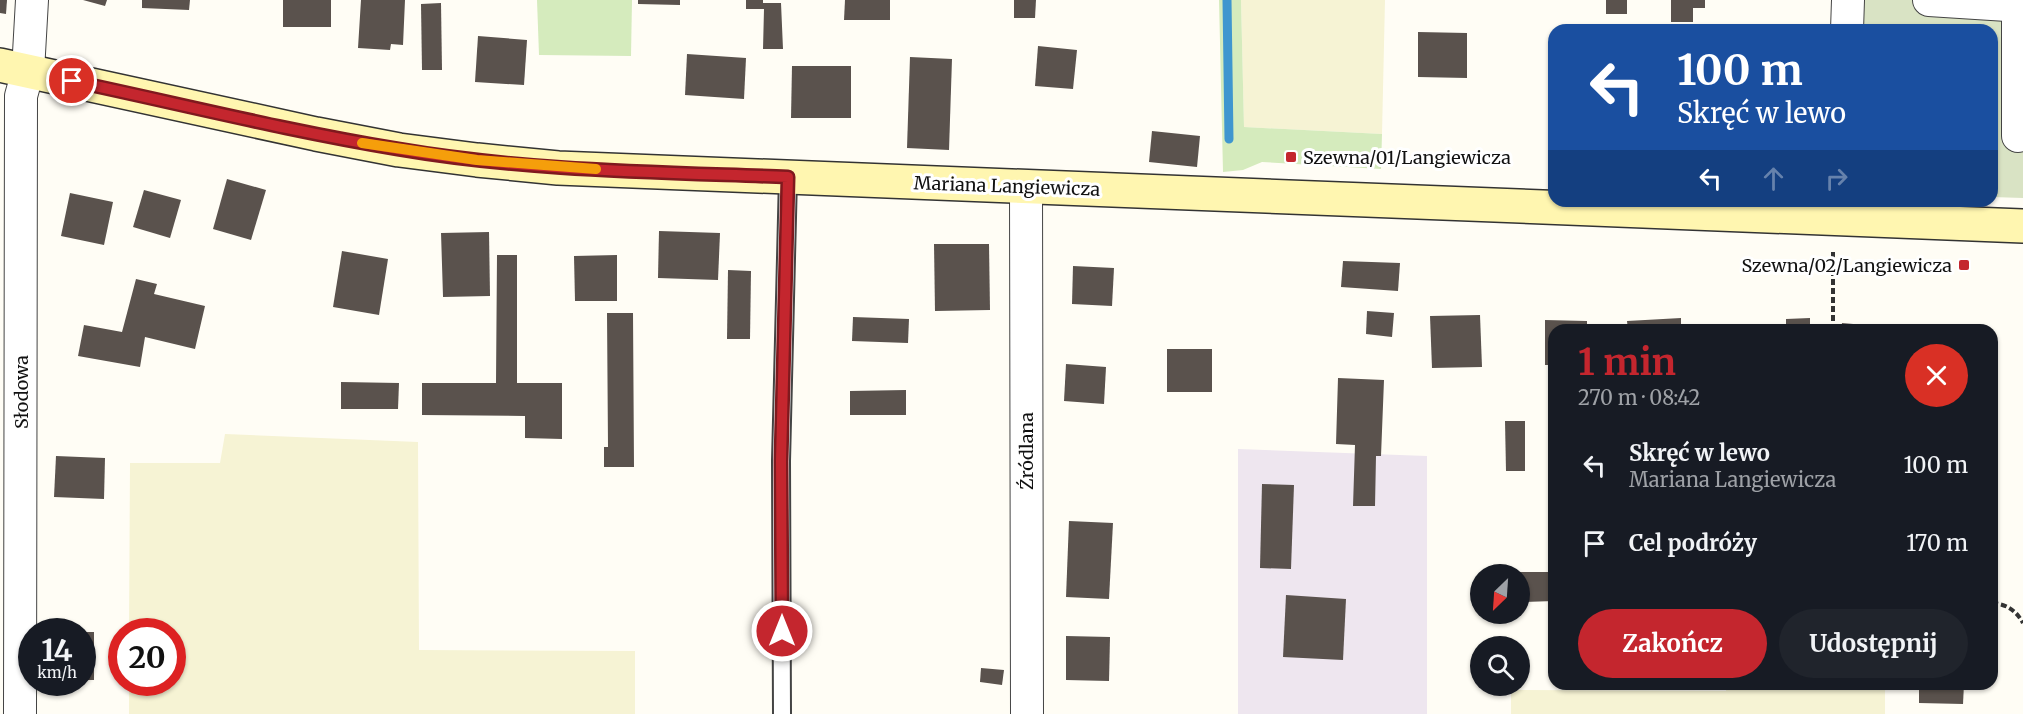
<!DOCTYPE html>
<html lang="pl">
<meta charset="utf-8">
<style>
:root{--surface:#171b24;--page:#20242c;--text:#f1f3f6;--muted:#9ea1a6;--accent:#c4262e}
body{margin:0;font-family:Merriweather,serif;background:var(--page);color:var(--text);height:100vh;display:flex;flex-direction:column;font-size:22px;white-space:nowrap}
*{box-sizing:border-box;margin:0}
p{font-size:20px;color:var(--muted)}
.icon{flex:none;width:33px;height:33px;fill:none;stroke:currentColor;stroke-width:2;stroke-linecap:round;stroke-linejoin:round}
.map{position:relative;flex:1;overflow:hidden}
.drawer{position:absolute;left:1548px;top:324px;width:450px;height:366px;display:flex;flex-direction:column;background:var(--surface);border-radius:18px;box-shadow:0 2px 4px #0004}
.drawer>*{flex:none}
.hud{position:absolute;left:1548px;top:24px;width:450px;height:183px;border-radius:18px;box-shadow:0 2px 4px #0004;background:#1a4fa0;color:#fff;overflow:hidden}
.needle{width:39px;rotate:205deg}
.fabs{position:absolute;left:1470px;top:564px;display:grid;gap:12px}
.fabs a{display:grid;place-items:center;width:60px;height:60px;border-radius:50%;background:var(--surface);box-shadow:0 2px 4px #0004;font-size:30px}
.speed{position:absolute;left:18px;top:618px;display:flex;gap:12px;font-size:30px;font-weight:700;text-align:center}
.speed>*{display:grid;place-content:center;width:78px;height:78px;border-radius:50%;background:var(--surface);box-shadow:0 2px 4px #0004;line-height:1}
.speed small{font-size:15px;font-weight:400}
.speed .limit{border:9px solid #d22;background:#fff;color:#111}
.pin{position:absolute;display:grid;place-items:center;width:51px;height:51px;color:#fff;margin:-26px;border:3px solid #fff;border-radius:50%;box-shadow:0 2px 6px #0007}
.me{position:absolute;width:66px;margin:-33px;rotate:0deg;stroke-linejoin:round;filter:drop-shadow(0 0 4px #0008)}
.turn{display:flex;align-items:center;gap:21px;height:126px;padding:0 30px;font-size:27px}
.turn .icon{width:78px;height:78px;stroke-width:2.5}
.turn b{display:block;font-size:42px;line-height:51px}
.lanes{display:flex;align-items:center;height:57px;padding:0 30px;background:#0003;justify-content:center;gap:30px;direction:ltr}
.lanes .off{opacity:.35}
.round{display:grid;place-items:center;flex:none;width:63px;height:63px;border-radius:32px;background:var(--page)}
.summary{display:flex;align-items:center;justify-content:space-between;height:102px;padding:0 30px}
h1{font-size:36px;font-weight:700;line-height:45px;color:var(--accent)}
.action{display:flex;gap:12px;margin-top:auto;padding:12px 30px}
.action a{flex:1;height:69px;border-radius:36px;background:var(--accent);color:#fff;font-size:24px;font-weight:700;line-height:69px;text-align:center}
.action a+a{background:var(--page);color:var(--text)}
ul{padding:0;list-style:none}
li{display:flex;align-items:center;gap:18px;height:78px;padding:0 30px}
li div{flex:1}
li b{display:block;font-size:22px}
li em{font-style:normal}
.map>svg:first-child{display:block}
.industrial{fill:#eee6ef}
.farmland{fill:#f6f3d4}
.green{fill:#d5ebbd}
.cemetery{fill:#d9e3c4}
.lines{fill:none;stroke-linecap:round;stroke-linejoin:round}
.stream{stroke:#3f96cf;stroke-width:9}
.building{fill:#5a524d}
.lane-casing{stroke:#444;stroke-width:20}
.street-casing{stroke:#444;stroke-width:34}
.secondary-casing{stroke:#333;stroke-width:36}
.path{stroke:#333;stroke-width:4;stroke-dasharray:6 3;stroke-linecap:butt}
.lane{stroke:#fff;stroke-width:16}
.street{stroke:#fff;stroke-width:32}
.secondary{stroke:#fff6b0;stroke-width:33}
.route-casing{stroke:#7f191e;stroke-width:15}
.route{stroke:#c4262e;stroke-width:10}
.slow{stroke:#f59e0b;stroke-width:10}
.poi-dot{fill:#c4262e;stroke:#fff;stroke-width:2}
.labels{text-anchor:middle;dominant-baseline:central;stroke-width:6;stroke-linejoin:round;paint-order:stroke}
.poi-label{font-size:18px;fill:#111;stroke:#fff;text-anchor:start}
.street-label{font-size:18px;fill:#111;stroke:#fff}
</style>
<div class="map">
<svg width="2023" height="714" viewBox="0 0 2023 714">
<rect width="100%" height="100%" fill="#fffdf5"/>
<path class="industrial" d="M1238,449L1427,456V714H1238Z"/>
<g class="farmland">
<path d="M1241,0H1385L1382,134L1244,127Z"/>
<path d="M225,434L418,442L419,650L635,651V714H129V683L172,682V632L129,631L130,463H220Z"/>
<path d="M1726,684H1885V714H1511V690L1726,691Z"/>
</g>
<g class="green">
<path d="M537,0H632L631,56L539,55Z"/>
<path d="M1219,0H1241L1244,127L1382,134L1381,169L1262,162L1243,170L1223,172Z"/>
</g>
<path class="cemetery" d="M1833,0H2023V198L1992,197V30H1833Z"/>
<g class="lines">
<path class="stream" d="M1227,0L1229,139"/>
</g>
<g class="building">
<path d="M0,0H7L6,14L0,13Z"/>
<path d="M83,0H107L105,6Z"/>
<path d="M142,0H190L189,10L142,8Z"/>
<rect x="283" y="0" width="48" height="27"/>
<path d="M361,0H405L403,45L391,44L390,50L358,48Z"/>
<path d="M638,0H680V5L638,4Z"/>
<path d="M746,0H763V3H781L783,49H763L764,9H746Z"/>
<path d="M845,0H890V20H844Z"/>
<path d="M1014,0H1036L1035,18H1014Z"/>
<rect x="1606" y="0" width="21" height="14"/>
<path d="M1671,0H1705V8H1693V22H1671Z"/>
<path d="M441,3L442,70H422L421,4Z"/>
<path d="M1418,32L1467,33V78L1418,77Z"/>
<path d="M478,36L527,40L524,85L475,82Z"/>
<path d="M1551,37H1554V79H1549Z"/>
<path d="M1038,46L1077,50L1073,89L1035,86Z"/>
<path d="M687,54L746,58L744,99L685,95Z"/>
<path d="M910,57L952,59L949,150L907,148Z"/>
<path d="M792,66H851V118H791Z"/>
<path d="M1152,131L1200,136L1197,167L1149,162Z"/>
<path d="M227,179L266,190L251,240L213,229Z"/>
<path d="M144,190L181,200L170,238L133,227Z"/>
<path d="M70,193L113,202L104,245L61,236Z"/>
<path d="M659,231L720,233L718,280L658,278Z"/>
<path d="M489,232L490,296L443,297L441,233Z"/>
<path d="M934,244H989L990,310L935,311Z"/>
<path d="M342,251L388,259L379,315L333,307Z"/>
<path d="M497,255H517V383H562V439L525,438V416L422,415V383H496Z"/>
<path d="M617,255V301H575L574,256Z"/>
<path d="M1343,261L1400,263L1398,291L1341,287Z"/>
<path d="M1073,266L1114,268L1112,306L1072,304Z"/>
<path d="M728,270L751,271L750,339H727Z"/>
<path d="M136,279L157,284L154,294L205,306L195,349L145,337L140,367L78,356L84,325L122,332Z"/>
<path d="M1367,311L1394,313L1392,337L1366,334Z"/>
<path d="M607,313H633L634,467H604V447H608Z"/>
<path d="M1480,315L1482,367L1432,368L1430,316Z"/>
<path d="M853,317L909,319L908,343L852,341Z"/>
<path d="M1681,318V330H1628L1627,321Z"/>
<path d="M1810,318V330H1739V327L1786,325V319Z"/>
<path d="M1545,320L1587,321V330H1554V365H1545Z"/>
<path d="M1842,323L1898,328V330H1841Z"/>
<rect x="1167" y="349" width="45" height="43"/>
<path d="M1066,364L1106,367L1104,404L1064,401Z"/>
<path d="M1338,378L1384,380L1381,456H1376L1375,506H1353L1355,445L1336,444Z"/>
<path d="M341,382L399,383L398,409H341Z"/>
<path d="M906,390V415H850V391Z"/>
<path d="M1505,421H1525V471H1506Z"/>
<path d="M56,456L105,458L104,499L54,497Z"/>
<path d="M1262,484L1294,485L1291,569L1260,568Z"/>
<path d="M1069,521L1113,523L1109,599L1066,597Z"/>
<path d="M1519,572H1554V601L1520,602Z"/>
<path d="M1286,595L1346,599L1343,660L1283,657Z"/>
<rect x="82" y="632" width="12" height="48"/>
<path d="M1066,636L1110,637L1109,681L1066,680Z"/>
<path d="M981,668L1004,670L1002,685L980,682Z"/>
<path d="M1919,684H1964L1963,704L1919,703Z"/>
</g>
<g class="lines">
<defs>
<path id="lane" d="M782,714L781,461L788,177"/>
<g id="street">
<path d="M1929,0L2023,6"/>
<path d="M2012,0V5L2018,15V136"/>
<path d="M1847,30L1848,0"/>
<path d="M1026,187L1027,714"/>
<path d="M20,714L21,96L28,71L32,0"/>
</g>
<path id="secondary" d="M0,65L316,134L399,150L477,160L558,168L2023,226"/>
</defs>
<use href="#lane" class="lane-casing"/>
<use href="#street" class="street-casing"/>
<use href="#secondary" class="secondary-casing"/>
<g class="path">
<path d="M1833,330V250"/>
<path d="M1992,603C2006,604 2016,610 2023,623"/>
</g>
<use href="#lane" class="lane"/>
<use href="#street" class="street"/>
<use href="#secondary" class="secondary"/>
</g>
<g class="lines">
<defs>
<path id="route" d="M72,81C181,104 288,131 398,149C526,171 658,172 788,177L781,461L782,631"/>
</defs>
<use href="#route" class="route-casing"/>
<use href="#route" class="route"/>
<path class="slow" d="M362,143L477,160L596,169"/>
</g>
<g class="poi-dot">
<rect x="1285" y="151" width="12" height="12" rx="3"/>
<rect x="1958" y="259" width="12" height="12" rx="3"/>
</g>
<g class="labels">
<g class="poi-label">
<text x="1303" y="157">Szewna/01/Langiewicza</text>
<text x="1952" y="265" text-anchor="end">Szewna/02/Langiewicza</text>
</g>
<g class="street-label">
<text transform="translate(1007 186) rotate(2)">Mariana Langiewicza</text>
<text transform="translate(21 392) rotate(-90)">Słodowa</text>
<text transform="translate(1026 451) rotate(-90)">Źródlana</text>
</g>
</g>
</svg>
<div class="fabs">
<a><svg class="needle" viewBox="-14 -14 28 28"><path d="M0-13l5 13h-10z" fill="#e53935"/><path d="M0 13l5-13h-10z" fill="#9ea1a6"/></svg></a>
<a><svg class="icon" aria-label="search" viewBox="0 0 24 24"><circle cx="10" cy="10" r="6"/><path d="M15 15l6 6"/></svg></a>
</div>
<div class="speed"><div>14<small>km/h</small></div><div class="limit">20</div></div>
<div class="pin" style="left:72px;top:81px;background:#d93025"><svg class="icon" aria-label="arrive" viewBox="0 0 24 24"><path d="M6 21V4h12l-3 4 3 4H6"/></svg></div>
<svg class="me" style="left:782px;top:631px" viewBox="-20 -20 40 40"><circle r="17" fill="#c4262e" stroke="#fff" stroke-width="3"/><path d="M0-11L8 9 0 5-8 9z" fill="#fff"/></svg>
<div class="hud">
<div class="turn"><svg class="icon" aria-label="left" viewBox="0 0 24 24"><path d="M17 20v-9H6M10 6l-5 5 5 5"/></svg><div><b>100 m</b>Skręć w lewo</div></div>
<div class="lanes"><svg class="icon" aria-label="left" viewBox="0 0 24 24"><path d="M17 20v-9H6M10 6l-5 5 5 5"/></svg><svg class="icon off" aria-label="ahead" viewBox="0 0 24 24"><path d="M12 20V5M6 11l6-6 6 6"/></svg><svg class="icon off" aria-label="right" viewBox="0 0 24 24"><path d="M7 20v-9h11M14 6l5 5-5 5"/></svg></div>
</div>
<section class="drawer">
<div class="summary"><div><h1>1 min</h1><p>270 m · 08:42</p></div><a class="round" style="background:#d93025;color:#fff"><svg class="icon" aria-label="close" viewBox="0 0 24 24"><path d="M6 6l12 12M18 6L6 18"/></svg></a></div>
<ul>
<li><svg class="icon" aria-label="left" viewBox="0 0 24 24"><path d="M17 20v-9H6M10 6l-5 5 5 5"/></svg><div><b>Skręć w lewo</b><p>Mariana Langiewicza</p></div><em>100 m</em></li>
<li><svg class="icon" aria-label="arrive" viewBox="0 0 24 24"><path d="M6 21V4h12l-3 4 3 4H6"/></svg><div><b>Cel podróży</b></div><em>170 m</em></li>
</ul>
<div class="action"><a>Zakończ</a><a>Udostępnij</a></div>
</section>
</div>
